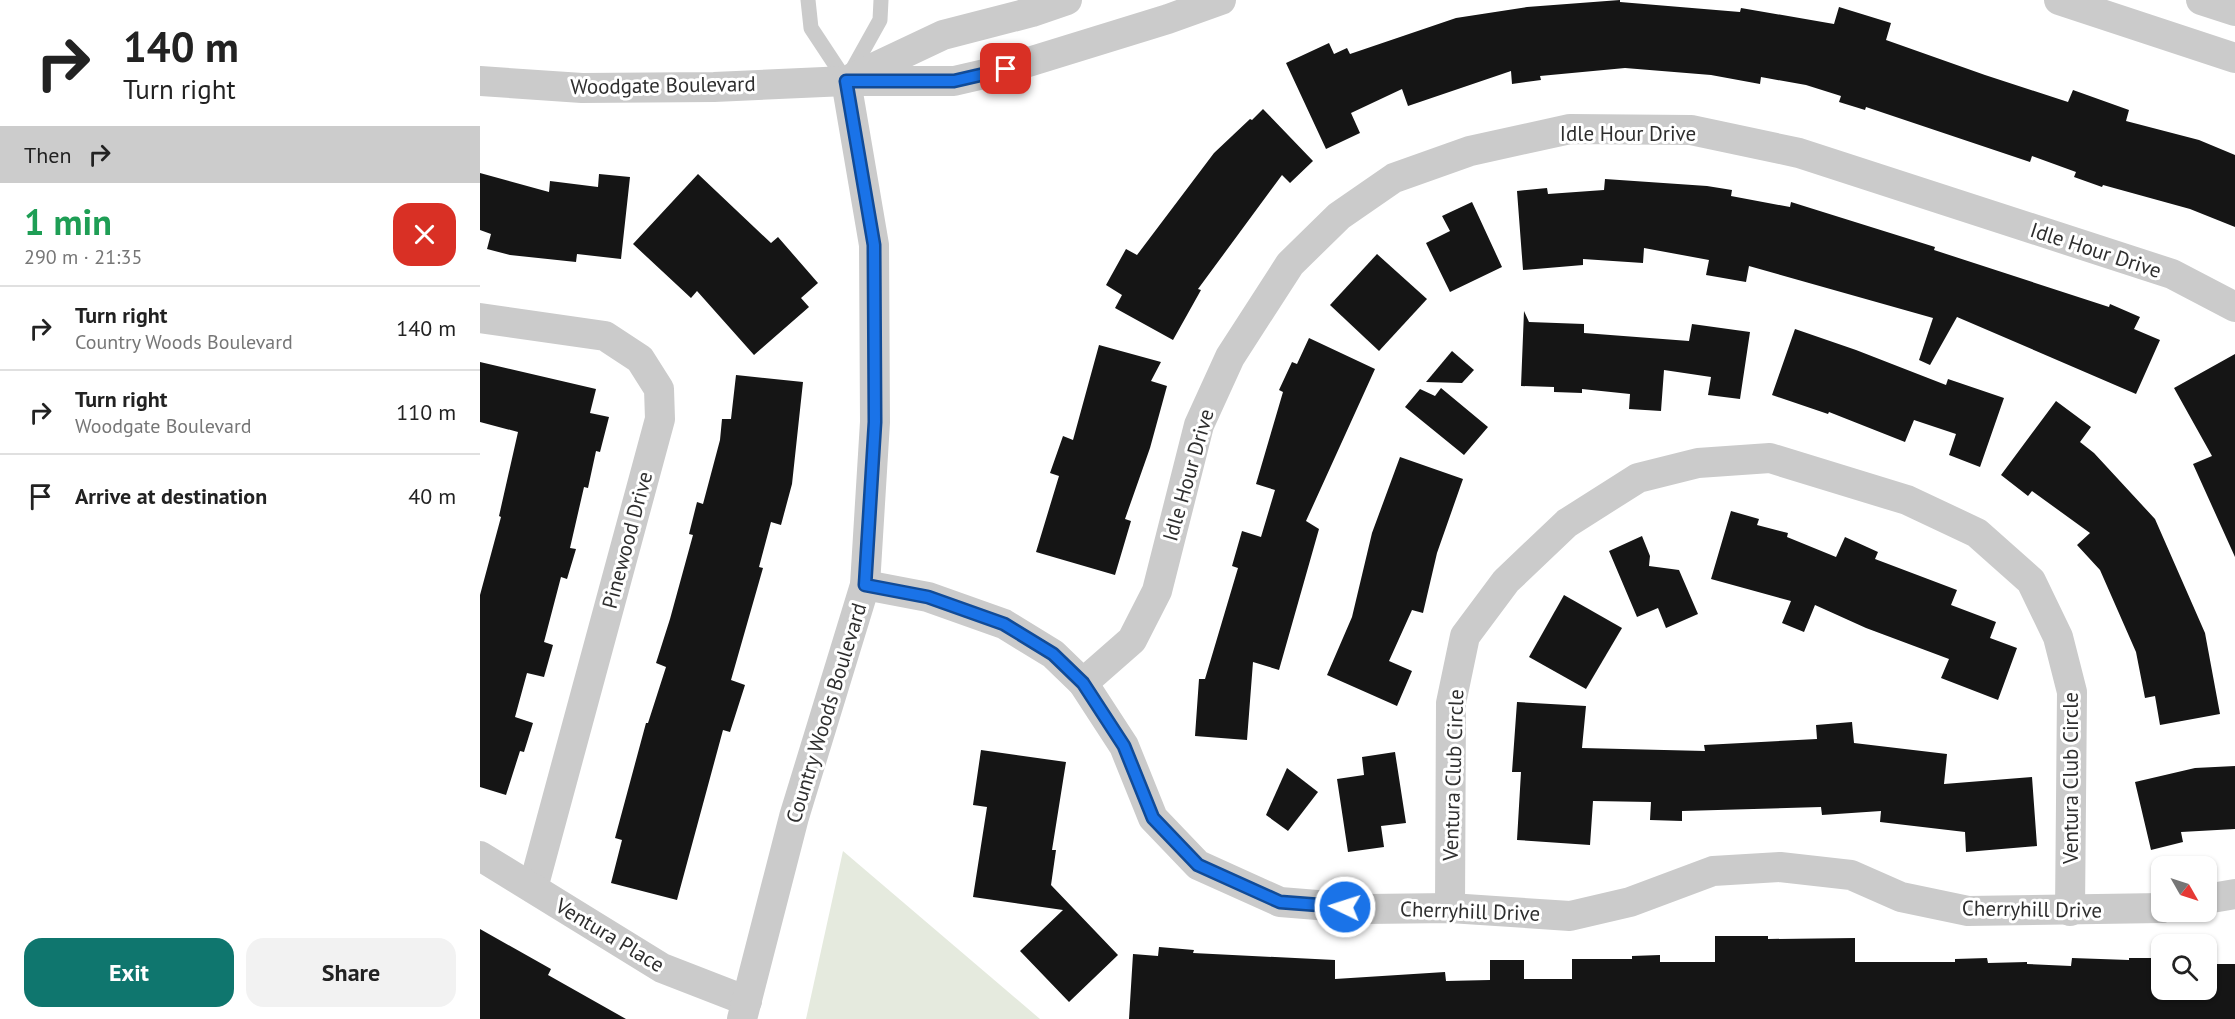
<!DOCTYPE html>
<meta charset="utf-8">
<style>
:root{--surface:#fff;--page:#f2f2f2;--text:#222;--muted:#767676;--line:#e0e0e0;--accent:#0f766e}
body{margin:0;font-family:"PT Sans",sans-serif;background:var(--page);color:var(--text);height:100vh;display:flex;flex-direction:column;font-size:22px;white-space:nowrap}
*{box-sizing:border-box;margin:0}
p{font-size:20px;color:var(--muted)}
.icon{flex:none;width:33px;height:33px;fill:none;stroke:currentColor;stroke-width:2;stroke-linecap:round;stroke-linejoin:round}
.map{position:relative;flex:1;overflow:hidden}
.side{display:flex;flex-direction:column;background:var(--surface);width:480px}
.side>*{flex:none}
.hud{background:#fff;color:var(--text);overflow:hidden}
.needle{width:39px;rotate:129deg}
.buttons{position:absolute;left:1671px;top:856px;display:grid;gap:12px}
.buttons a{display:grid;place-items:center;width:66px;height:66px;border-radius:12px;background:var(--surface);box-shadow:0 2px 4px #0004;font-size:30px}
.pin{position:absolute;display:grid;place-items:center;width:51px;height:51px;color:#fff;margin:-26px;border-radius:12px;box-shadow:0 3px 9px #0006}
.me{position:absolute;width:66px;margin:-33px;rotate:274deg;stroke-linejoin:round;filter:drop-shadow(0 0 4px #0008)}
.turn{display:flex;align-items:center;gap:21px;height:126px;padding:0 24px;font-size:27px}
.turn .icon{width:78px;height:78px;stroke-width:2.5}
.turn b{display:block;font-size:42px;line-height:51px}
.then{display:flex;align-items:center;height:57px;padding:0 24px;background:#0003;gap:12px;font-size:22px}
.round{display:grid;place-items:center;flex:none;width:63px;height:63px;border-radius:18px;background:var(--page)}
.overview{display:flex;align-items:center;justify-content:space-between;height:102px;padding:0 24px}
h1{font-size:36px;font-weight:800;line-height:45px;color:#1e9e55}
.button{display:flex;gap:12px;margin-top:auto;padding:12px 24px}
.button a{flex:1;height:69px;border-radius:18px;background:var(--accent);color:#fff;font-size:24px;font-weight:800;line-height:69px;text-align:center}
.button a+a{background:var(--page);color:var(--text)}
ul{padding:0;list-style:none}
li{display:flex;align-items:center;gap:18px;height:84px;padding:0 24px;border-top:2px solid var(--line)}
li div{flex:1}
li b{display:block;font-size:22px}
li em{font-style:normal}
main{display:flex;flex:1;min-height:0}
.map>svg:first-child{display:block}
.green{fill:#e5eade}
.building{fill:#151515}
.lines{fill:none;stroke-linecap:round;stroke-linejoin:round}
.lane{stroke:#cbcbcb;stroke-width:15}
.street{stroke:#cbcbcb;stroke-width:30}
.route-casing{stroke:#114b97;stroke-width:15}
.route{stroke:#1a73e8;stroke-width:10}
.labels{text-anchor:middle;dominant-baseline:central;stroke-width:6;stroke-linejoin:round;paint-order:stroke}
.street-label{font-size:21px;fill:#2e2e2e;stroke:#fff}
</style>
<main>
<section class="side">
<div class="hud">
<div class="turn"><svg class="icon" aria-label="right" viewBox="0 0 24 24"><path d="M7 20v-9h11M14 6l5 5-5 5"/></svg><div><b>140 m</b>Turn right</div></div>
<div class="then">Then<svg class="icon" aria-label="right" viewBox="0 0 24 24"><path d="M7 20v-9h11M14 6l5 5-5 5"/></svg></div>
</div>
<div class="overview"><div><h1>1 min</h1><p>290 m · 21:35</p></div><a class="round" style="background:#d93025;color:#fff"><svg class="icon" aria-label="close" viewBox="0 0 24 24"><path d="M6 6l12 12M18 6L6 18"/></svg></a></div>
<ul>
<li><svg class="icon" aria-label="right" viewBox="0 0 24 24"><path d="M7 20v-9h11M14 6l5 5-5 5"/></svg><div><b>Turn right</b><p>Country Woods Boulevard</p></div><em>140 m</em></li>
<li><svg class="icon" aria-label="right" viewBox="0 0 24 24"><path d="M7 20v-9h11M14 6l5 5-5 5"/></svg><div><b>Turn right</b><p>Woodgate Boulevard</p></div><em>110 m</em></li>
<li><svg class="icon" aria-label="arrive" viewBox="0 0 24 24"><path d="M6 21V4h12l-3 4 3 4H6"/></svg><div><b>Arrive at destination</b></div><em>40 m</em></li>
</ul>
<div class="button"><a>Exit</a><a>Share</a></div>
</section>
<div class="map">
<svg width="1755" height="1019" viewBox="0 0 1755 1019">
<rect width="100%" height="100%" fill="#fff"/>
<path class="green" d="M363,851L560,1019H326Z"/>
<g class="building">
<path d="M1140,0V2L1260,12L1261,8L1354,24L1359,7L1411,23L1406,40L1505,75L1588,102L1593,90L1649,110L1646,121L1719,140L1755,155V227L1710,209L1623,185L1622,187L1594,177L1596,172L1552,156L1550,162L1386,107L1385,110L1359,102L1361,96L1326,85L1281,77L1280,84L1231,75L1145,68L1060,76L1061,80L1032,84L1031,71L928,106L922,89L871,113L880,133L846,149L806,63L849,43L854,54L867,48L870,54L976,18L1047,7Z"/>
<path d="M783,109L833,161L810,183L802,175L718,289L721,290L693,340L635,308L642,295L626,285L646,249L657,255L734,153L770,119L772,120Z"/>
<path d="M0,173L69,192L70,181L118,187L119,174L150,177L141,259L97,254L96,262L30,255L7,249L11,234L0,230Z"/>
<path d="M218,174L291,243L298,237L338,283L321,298L329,307L274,355L217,291L211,298L153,244Z"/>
<path d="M1125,179L1227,186L1252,190L1251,196L1310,207L1311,202L1455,247L1454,250L1629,307L1630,304L1660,317L1654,329L1680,340L1656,394L1477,317L1450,365L1439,360L1453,318L1269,266L1266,282L1226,275L1229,260L1164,248L1163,263L1103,259V265L1043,270L1037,191L1067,188L1068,194L1124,190Z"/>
<path d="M992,202L1022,267L970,292L946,243L970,231L962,216Z"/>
<path d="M897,254L947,299L899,351L850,305Z"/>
<path d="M1044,311L1049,322L1104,324V333L1209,341L1212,324L1270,332L1260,399L1228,395L1231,377L1184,370L1181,411L1149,409L1150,394L1102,389V393L1074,392V387L1041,386Z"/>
<path d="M1315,329L1376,350L1466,385L1468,379L1524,398L1500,467L1469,455L1476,434L1434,420L1425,442L1349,412L1348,414L1292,395Z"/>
<path d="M829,338L895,369L826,521L839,529L799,670L773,662L767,740L715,736L719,679H725L758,568L752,566L762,531L781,537L795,490L776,484L803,392L799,390L812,362L817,364Z"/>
<path d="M619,345L681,362L671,381L687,386L670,448L645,519L651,521L635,575L556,552L579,476L570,473L583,436L593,440Z"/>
<path d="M972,351L994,370L982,383L946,382Z"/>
<path d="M1755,354V557L1713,464L1732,456L1694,388Z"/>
<path d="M0,362L116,389L110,413L129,417L120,452L116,451L108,488L104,487L90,548L96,549L87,579L81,577L64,642L73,645L64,677L47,673L35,717L53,723L44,752L40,751L26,795L0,787V595L21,517L19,516L38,432L0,422Z"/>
<path d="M256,375L323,382L312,484L301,525L291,522L279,567L283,568L251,680L265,685L250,732L243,730L197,900L131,883L142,840L135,838L166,723H168L186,667L176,663L190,619L213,535L209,534L217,502L223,504L240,440L242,419H251Z"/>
<path d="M961,388L1008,427L984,455L925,407L940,389L955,396Z"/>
<path d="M1576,401L1611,427L1600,442L1614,453L1675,519L1725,633L1740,714L1680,725L1675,696L1665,698L1656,652L1620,570L1597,545L1610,533L1552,491L1548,496L1521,475Z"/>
<path d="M920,457L983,479L957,553L943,613L932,610L909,661L932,671L917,706L847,675L872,617L892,533Z"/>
<path d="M1251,511L1279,519L1277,525L1308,533L1307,537L1356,557L1365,537L1398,552L1395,559L1477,590L1471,605L1516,622L1510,638L1537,648L1518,700L1461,678L1469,659L1386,628L1335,605L1324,632L1302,623L1311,601L1231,579Z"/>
<path d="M1162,536L1170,556L1169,566L1199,570L1218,614L1186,628L1178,608L1157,617L1129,551Z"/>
<path d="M1084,595L1142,628L1106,689L1049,657Z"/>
<path d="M1037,702L1106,706L1102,748L1225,751L1224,745L1337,739L1336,725L1372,722L1374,743L1467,754L1464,784L1552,777L1557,846L1486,852L1485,832L1400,822L1401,811L1342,815L1341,807L1202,811V821L1170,820L1171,802L1113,801L1110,845L1037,840L1041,772H1032Z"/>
<path d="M501,750L586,762L572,850H576L571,885L638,955L589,1002L540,951L583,910L493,897L507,807L493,805Z"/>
<path d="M915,752L926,823L901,826L904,847L868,852L857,779L884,775L882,757Z"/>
<path d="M1755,766V829L1701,832L1703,842L1671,850L1655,782L1715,768Z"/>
<path d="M807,768L838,792L808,831L786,815Z"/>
<path d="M0,929L71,969L68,975L146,1019H0Z"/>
<path d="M1235,936H1288V939L1375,938V962H1475V959L1507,958L1508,963L1547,962V964L1591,966L1592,958L1649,960V958H1682V990H1732V964H1755V1019H649L653,954L678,956L679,947L714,950L713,953L855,960V979L965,972L966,981L1010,980V960H1044V979H1092V959H1152V956L1180,955V962H1235Z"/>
</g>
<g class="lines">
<path class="lane" d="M328,0L331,28L366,81L400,20L401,0"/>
<g class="street">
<path d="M1579,0L1755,58"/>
<path d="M1721,0L1755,11"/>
<path d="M374,77L463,35L552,12L587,0"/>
<path d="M0,81L102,88L234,87L366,81H474L526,69L688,19L741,0"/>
<path d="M0,318L125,336L160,359L179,389L180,419L53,888"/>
<path d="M385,585L448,597L524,624L573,654L603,683L644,746L673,818L718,865L800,902L887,909L970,908L1090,916L1150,902L1233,871L1300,867L1371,875L1421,897L1488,911L1682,908"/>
<path d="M603,683L652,640L677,591L719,425L750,357L810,264L859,216L914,178L990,151L1090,129L1211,130L1319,153L1692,274L1755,307"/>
<path d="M0,856L182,968L267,1001"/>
<path d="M1726,899L1755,894"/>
<path d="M970,908L971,703L985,636L1026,581L1087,523L1158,478L1218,463L1290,458L1427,500L1497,533L1551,581L1578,637L1592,692L1590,911"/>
<path d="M262,1019L314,817L385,585L395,422L394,245L366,81"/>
</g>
</g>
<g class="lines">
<defs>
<path id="route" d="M526,69L474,81H366L394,245L395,422L385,585L448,597L524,624L573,654L603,683L644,746L673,818L718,865L800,902L865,907"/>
</defs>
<use href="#route" class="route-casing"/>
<use href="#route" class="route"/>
</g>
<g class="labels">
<g class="street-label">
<text transform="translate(183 85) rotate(-1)">Woodgate Boulevard</text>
<text x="1148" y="133">Idle Hour Drive</text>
<text transform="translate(1616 250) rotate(18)">Idle Hour Drive</text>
<text transform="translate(708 475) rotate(-74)">Idle Hour Drive</text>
<text transform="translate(147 540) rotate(-75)">Pinewood Drive</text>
<text transform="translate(346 713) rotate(-73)">Country Woods Boulevard</text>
<text transform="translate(973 775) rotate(-88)">Ventura Club Circle</text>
<text transform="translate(1590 778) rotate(-90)">Ventura Club Circle</text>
<text transform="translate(1552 909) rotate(1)">Cherryhill Drive</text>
<text transform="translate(990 911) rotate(2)">Cherryhill Drive</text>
<text transform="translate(130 935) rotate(31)">Ventura Place</text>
</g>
</g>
</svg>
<div class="buttons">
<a><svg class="needle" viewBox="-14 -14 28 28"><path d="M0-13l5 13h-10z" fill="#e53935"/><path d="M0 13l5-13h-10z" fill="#767676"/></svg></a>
<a><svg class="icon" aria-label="search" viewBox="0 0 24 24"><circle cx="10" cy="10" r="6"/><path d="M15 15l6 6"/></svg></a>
</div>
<div class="pin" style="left:526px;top:69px;background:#d93025"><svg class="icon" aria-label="arrive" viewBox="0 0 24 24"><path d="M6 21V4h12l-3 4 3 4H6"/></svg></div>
<svg class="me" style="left:865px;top:907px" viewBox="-20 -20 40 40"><circle r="17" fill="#1a73e8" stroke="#fff" stroke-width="3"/><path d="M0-11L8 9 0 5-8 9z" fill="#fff"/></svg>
</div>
</main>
